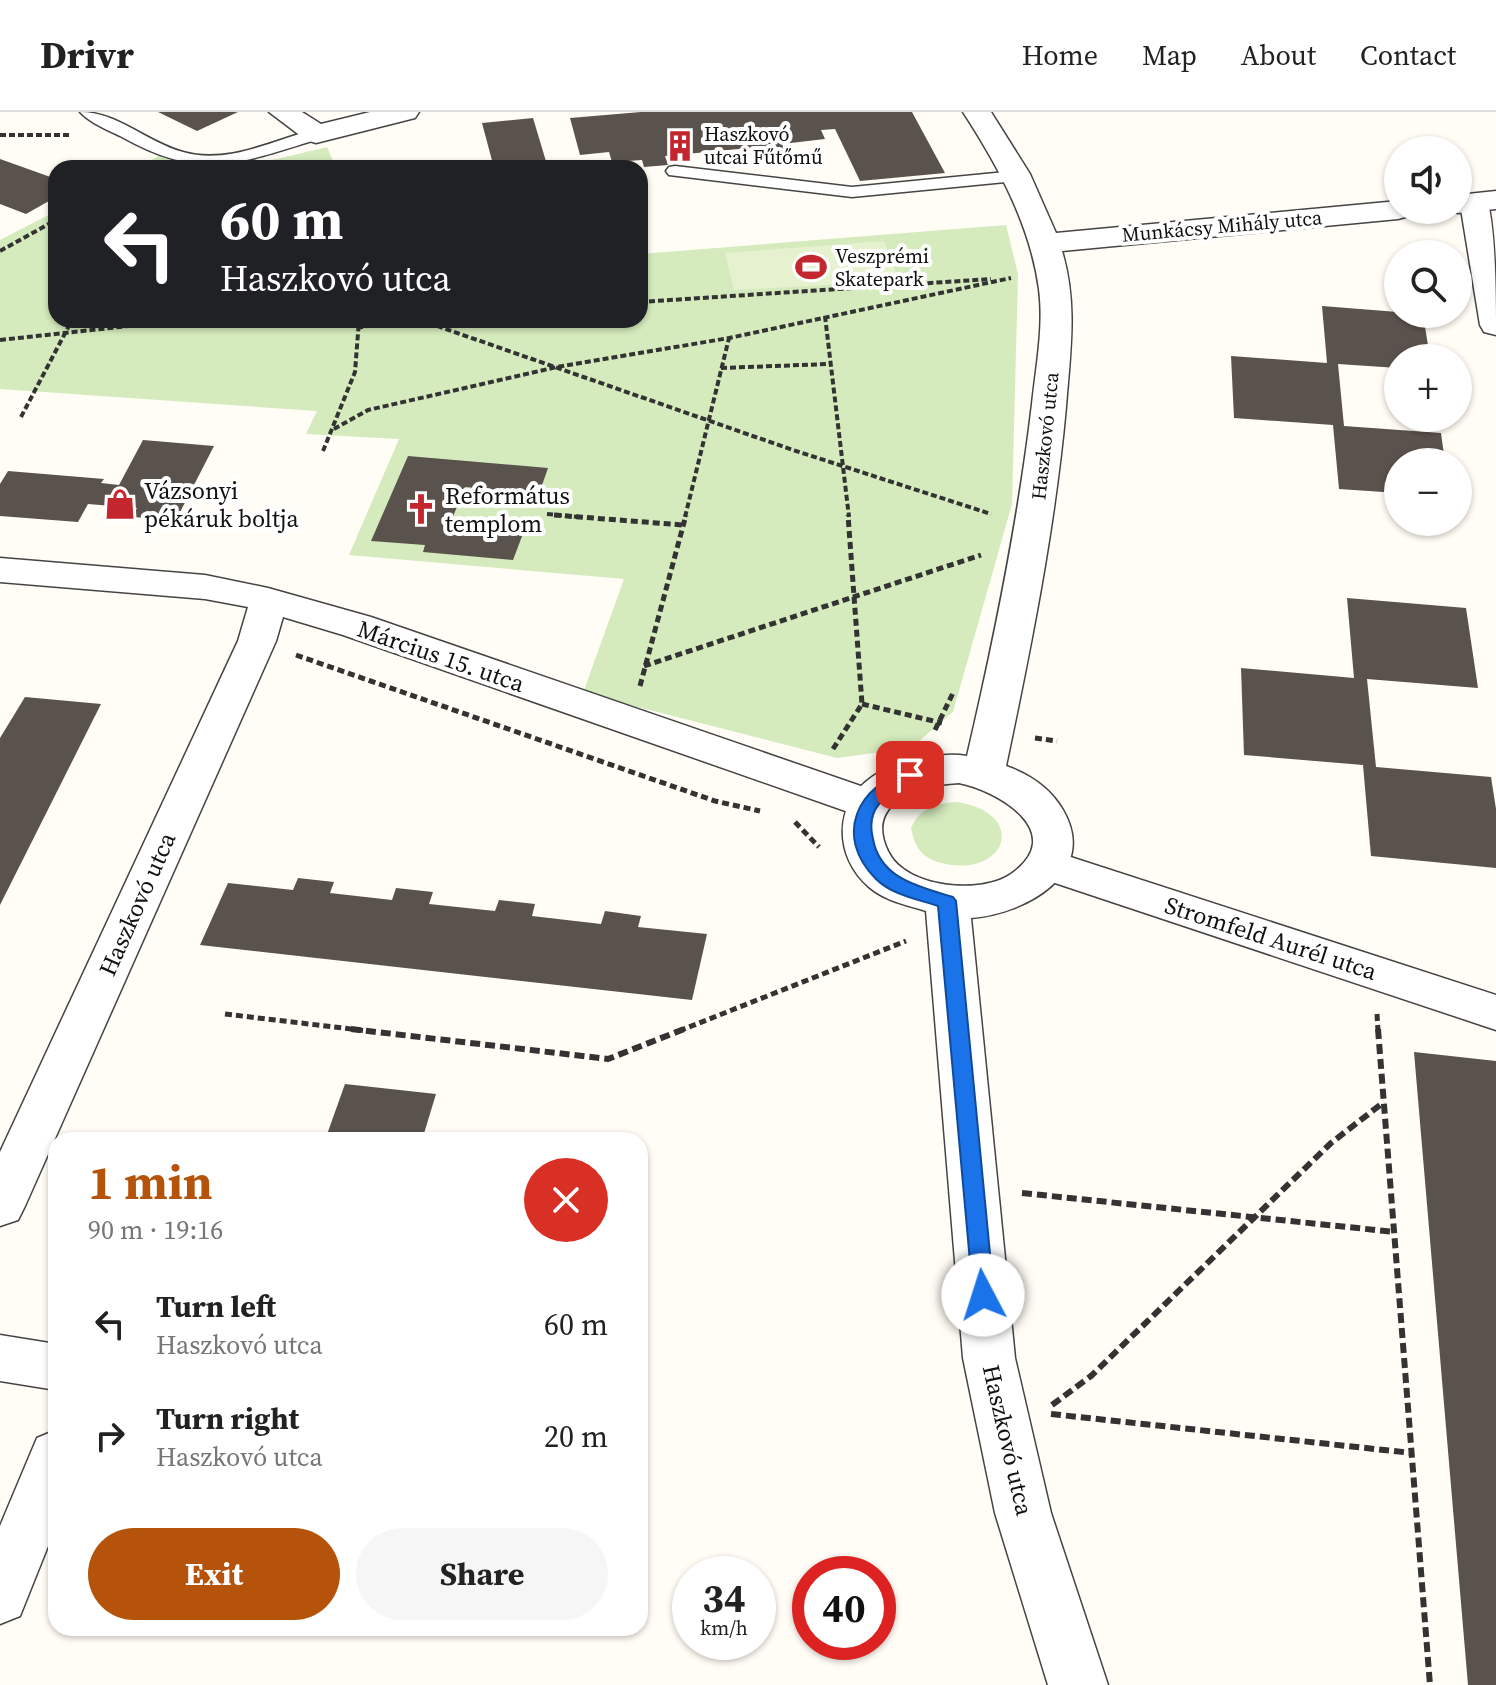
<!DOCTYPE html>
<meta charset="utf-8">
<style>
:root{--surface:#fff;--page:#f6f6f6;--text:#222;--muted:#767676;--line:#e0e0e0;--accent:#b45309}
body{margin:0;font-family:"Source Serif 4",serif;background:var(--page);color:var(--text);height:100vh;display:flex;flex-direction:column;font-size:30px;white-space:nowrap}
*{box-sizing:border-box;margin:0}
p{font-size:26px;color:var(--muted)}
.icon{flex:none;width:44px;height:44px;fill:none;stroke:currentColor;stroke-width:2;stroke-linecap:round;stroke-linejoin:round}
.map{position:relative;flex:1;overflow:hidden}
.details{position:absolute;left:48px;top:1020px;width:600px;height:504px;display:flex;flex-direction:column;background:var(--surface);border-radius:24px;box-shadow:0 2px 6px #0004}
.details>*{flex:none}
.hud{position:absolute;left:48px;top:48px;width:600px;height:168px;border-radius:24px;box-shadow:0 2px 6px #0004;background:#202124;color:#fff;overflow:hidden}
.fabs{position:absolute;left:1384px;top:24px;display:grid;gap:16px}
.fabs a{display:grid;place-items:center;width:88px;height:88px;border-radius:50%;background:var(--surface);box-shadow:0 2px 6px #0004;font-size:40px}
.speed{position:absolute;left:672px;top:1444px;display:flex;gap:16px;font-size:40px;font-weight:700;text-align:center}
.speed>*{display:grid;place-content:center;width:104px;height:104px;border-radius:50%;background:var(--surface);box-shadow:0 2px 6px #0004;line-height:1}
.speed small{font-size:20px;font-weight:400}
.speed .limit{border:12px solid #d22;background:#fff;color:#111}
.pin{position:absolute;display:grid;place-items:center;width:68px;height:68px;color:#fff;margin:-34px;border-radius:16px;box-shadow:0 4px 12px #0006}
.me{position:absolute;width:88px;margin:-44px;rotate:355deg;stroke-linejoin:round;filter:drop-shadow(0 0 6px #0008)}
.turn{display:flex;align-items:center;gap:28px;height:168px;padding:0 40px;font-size:36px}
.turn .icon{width:104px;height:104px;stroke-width:2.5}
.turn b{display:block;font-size:56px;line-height:68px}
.round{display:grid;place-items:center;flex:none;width:84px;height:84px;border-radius:42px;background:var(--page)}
.headline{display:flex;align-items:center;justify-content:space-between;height:136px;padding:0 40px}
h1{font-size:48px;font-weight:700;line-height:60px;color:var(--accent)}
.primary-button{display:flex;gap:16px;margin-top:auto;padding:16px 40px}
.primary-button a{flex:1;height:92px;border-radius:48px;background:var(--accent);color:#fff;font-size:32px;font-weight:700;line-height:92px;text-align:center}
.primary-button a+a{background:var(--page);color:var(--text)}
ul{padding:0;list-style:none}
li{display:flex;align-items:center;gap:24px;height:112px;padding:0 40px}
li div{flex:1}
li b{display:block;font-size:30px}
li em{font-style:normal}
header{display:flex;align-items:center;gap:48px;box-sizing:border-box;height:112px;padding:0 40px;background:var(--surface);border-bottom:2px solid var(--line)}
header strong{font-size:38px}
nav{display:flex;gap:44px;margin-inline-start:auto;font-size:28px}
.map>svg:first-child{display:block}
.green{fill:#d5ebbd}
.pitch{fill:#e6f2cf}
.building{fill:#5a524d}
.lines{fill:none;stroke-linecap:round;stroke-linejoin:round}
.service-casing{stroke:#444;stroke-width:3}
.minor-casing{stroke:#444;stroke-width:3}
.tertiary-casing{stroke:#444;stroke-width:3}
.path-far2{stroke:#333;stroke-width:4;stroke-dasharray:6 3;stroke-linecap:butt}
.path-far1{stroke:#333;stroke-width:5;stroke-dasharray:7 4;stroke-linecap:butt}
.path{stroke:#333;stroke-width:6;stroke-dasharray:10 5;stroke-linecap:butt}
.service{fill:#fff;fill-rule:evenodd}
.minor{fill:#fff;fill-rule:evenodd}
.tertiary{fill:#fff;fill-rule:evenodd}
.route{fill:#1a73e8;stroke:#114b97;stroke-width:2}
.labels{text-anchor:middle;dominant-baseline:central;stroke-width:8;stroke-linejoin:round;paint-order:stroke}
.far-poi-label{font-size:20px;fill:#111;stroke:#fff;text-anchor:start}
.far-street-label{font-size:20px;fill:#111;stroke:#fff}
.poi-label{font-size:24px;fill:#111;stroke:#fff;text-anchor:start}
.street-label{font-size:24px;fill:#111;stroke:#fff}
</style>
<header>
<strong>Drivr</strong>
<nav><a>Home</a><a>Map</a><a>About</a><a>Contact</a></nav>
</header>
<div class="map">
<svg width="1496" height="1573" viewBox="0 0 1496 1573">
<rect width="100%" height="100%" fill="#fffdf5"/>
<g class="green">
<path d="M327,35L336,56H136L159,44C213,66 273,48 327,35Z"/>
<path d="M56,99V208H640V142L1006,113L1018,162L1012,392L953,600L911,636L837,646L583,581L624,467L349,443L399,327L306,322L317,299L0,277V128Z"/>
<path d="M957,690C1030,702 1006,767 941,751C921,746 915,735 911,716C919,696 937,691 957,690Z"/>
</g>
<path class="pitch" d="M884,129L899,169L734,178L725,141Z"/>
<g class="building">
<path d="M158,0H238L197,19Z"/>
<path d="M641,0H912L945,61L860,69L835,17L821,18L825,27L782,32L785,40L752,43L749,36L665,44L668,53L644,55L642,48L612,50L609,40L580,43L570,6Z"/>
<path d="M533,6L548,56H494L482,11Z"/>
<path d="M0,47L56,67V85L26,102L0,92Z"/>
<path d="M1322,194L1423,202L1430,246H1398V256L1338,252L1344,314L1441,321L1445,350H1398V381L1339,377L1333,313L1234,306L1231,244L1327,251Z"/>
<path d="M143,328L214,334L176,408L132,405L137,396L88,392L78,410L0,404V372L8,359L104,367L101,371L119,373Z"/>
<path d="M408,344L548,356L539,382L465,375L450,412L524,419L513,448L423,440L425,433L371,429Z"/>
<path d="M1347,486L1466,496L1478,576L1367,567L1376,655L1491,665L1496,697V756L1371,744L1363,653L1244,643L1241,556L1354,566Z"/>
<path d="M25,585L101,592L0,793V626Z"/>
<path d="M298,766L334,770L330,781L392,788L396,776L433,780L429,792L495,799L499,788L535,792L532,804L601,812L605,799L641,804L638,815L707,822L692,888L200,833L228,771L293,778Z"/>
<path d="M1414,940L1496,949V1573H1468Z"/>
<path d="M345,972L436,982L422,1028H325Z"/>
</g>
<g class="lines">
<defs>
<g id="service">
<path d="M80,0C118,0 146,30 183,40C228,53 273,28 316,17L325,22L322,26C240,51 202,70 122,25C108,18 90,11 80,0Z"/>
<path d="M675,54L852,75L1016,59L1025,64L1016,69L852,85L669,63L666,59L669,55Z"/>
</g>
<g id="minor">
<path d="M269,0H302L321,12L370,0H419L415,6L316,31L306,28Z"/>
<path d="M1475,82L1486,85C1496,112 1496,188 1496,223L1484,220L1480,213L1460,91L1464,85Z"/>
<path d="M0,446L205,463L268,476L371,505L884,682L890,692L884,702L869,707L854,702L343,523L283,505L276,529L25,1094L18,1108L0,1114V1040L238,529L248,495L205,487L0,470Z"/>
<path d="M1046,737L1496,883V918L1031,763L1024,752L1031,741Z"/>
<path d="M0,1223L56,1232V1278L0,1269Z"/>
<path d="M56,1318V1414L20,1504L0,1512V1414L37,1326Z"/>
</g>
<g id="tertiary">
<path d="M963,0H991L1030,62L1056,121L1398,89V98H1413L1409,104L1398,107L1062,139C1078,192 1070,241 1066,295C1055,416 1031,535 1006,654C1031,663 1050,676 1063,698C1100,762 1024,802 971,806L1015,1246L1051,1401L1108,1573H1048L995,1401L963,1246L926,799C907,793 885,789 869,775C834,745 833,692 872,665C884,656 899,652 912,649C930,644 949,641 967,644C994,528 1018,411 1032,292C1036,254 1044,215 1039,177C1030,112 998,54 963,0ZM959,671C999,679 1069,721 1011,762C981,783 907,776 889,741C862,689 922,673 959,671Z"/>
<path d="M1496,79V97L1458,101L1447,98H1458V83Z"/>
</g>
</defs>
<use href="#service" class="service-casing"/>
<use href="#minor" class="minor-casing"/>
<use href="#tertiary" class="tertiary-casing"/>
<g class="path-far2">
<path d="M0,23H69"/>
<path d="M0,139L56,108"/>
<path d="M640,190L991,167"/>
<path d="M825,204L849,405"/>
<path d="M420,208L793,338L991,402"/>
<path d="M357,216L396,208"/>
<path d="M0,228L184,208"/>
<path d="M721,256L829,252"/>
<path d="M21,305L72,208"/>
<path d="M334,317L368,298L557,255L729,226L1011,166"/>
<path d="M323,339L355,260L359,208"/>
<path d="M547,402L579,405"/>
<path d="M685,405L729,226"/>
</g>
<g class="path-far1">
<path d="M554,403L683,413"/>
<path d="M296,543L715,689L760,699"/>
<path d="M644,554L981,443"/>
<path d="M640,574L686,403"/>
<path d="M862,592L942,611"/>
<path d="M935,618L953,581"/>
<path d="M1035,626L1057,629"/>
<path d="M833,637L862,592L848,403"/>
<path d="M795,710L819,735"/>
<path d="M225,902L368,919"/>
<path d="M1377,902L1378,919"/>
<path d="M679,919L906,829"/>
</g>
<g class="path">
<path d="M351,917L608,947L684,917"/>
<path d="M1378,917L1430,1573"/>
<path d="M1022,1081L1395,1120"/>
<path d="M1052,1293L1091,1264L1331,1031L1384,990"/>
<path d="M1051,1302L1412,1341"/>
</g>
<use href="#service" class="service"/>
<use href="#minor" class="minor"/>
<use href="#tertiary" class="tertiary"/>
</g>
<path class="route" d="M910,658L916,659L919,663C909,676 890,679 879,692C870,703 870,715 873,727C880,767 920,775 953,785L956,789L994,1183L991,1189L983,1192L976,1189L973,1183L938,794C917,787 892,783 876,767C833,724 857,673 910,658Z"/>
<defs>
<symbol id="building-bare" viewBox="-9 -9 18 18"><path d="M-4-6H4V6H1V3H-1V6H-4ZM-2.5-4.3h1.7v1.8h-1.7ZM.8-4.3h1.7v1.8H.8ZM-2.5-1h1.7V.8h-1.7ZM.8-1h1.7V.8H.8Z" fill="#c4262e" stroke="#fff" stroke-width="2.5" paint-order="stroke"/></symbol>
<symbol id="stadium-bare" viewBox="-9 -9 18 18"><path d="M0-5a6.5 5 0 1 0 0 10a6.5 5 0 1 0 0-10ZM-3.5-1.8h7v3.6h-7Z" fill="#c4262e" stroke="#fff" stroke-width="2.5" paint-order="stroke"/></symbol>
<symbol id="shop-bare" viewBox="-9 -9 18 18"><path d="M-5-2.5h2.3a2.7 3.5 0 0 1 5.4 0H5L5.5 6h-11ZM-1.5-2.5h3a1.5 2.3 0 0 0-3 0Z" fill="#c4262e" stroke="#fff" stroke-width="2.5" paint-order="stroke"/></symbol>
<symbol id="church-bare" viewBox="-9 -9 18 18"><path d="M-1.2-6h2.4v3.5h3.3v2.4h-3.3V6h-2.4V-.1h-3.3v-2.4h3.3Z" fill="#c4262e" stroke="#fff" stroke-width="2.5" paint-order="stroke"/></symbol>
</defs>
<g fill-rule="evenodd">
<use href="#building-bare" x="658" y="12" width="44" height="44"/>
<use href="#stadium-bare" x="789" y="133" width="44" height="44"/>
<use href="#shop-bare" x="98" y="370" width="44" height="44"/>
<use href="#church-bare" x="399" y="375" width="44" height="44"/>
</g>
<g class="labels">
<g class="far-poi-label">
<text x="704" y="22">Haszkovó<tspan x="704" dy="23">utcai Fűtőmű</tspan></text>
<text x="835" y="144">Veszprémi<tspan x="835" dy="23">Skatepark</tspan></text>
</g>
<g class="far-street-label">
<text transform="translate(1222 114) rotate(-5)">Munkácsy Mihály utca</text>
<text transform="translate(1045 324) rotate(-84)">Haszkovó utca</text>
</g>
<g class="poi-label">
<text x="144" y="378">Vázsonyi<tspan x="144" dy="28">pékáruk boltja</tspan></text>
<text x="445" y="383">Református<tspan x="445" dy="28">templom</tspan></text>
</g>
<g class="street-label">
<text transform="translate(441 544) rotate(19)">Március 15. utca</text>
<text transform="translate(137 792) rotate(-66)">Haszkovó utca</text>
<text transform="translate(1271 826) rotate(18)">Stromfeld Aurél utca</text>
<text transform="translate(1008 1328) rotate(77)">Haszkovó utca</text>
</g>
</g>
</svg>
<div class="fabs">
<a><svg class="icon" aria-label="sound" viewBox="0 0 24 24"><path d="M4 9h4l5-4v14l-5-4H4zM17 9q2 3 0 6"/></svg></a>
<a><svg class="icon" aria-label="search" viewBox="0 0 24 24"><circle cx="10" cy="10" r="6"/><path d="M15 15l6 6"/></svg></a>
<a>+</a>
<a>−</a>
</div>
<div class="speed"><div>34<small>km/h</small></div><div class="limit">40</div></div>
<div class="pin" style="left:910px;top:663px;background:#d93025"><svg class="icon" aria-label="arrive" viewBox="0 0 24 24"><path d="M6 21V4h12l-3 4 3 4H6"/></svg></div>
<svg class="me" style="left:983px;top:1183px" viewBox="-20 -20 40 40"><circle r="19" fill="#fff"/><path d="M0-13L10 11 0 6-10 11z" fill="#1a73e8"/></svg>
<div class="hud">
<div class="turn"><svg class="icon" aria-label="left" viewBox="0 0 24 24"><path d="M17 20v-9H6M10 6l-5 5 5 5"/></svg><div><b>60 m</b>Haszkovó utca</div></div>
</div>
<section class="details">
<div class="headline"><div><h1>1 min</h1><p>90 m · 19:16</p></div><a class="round" style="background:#d93025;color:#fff"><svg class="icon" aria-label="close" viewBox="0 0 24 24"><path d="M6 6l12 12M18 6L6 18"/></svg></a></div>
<ul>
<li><svg class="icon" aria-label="left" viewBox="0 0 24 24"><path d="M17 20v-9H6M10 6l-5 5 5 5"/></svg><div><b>Turn left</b><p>Haszkovó utca</p></div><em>60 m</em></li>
<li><svg class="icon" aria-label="right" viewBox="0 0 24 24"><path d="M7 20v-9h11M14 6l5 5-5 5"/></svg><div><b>Turn right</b><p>Haszkovó utca</p></div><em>20 m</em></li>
</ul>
<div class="primary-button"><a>Exit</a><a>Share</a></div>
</section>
</div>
